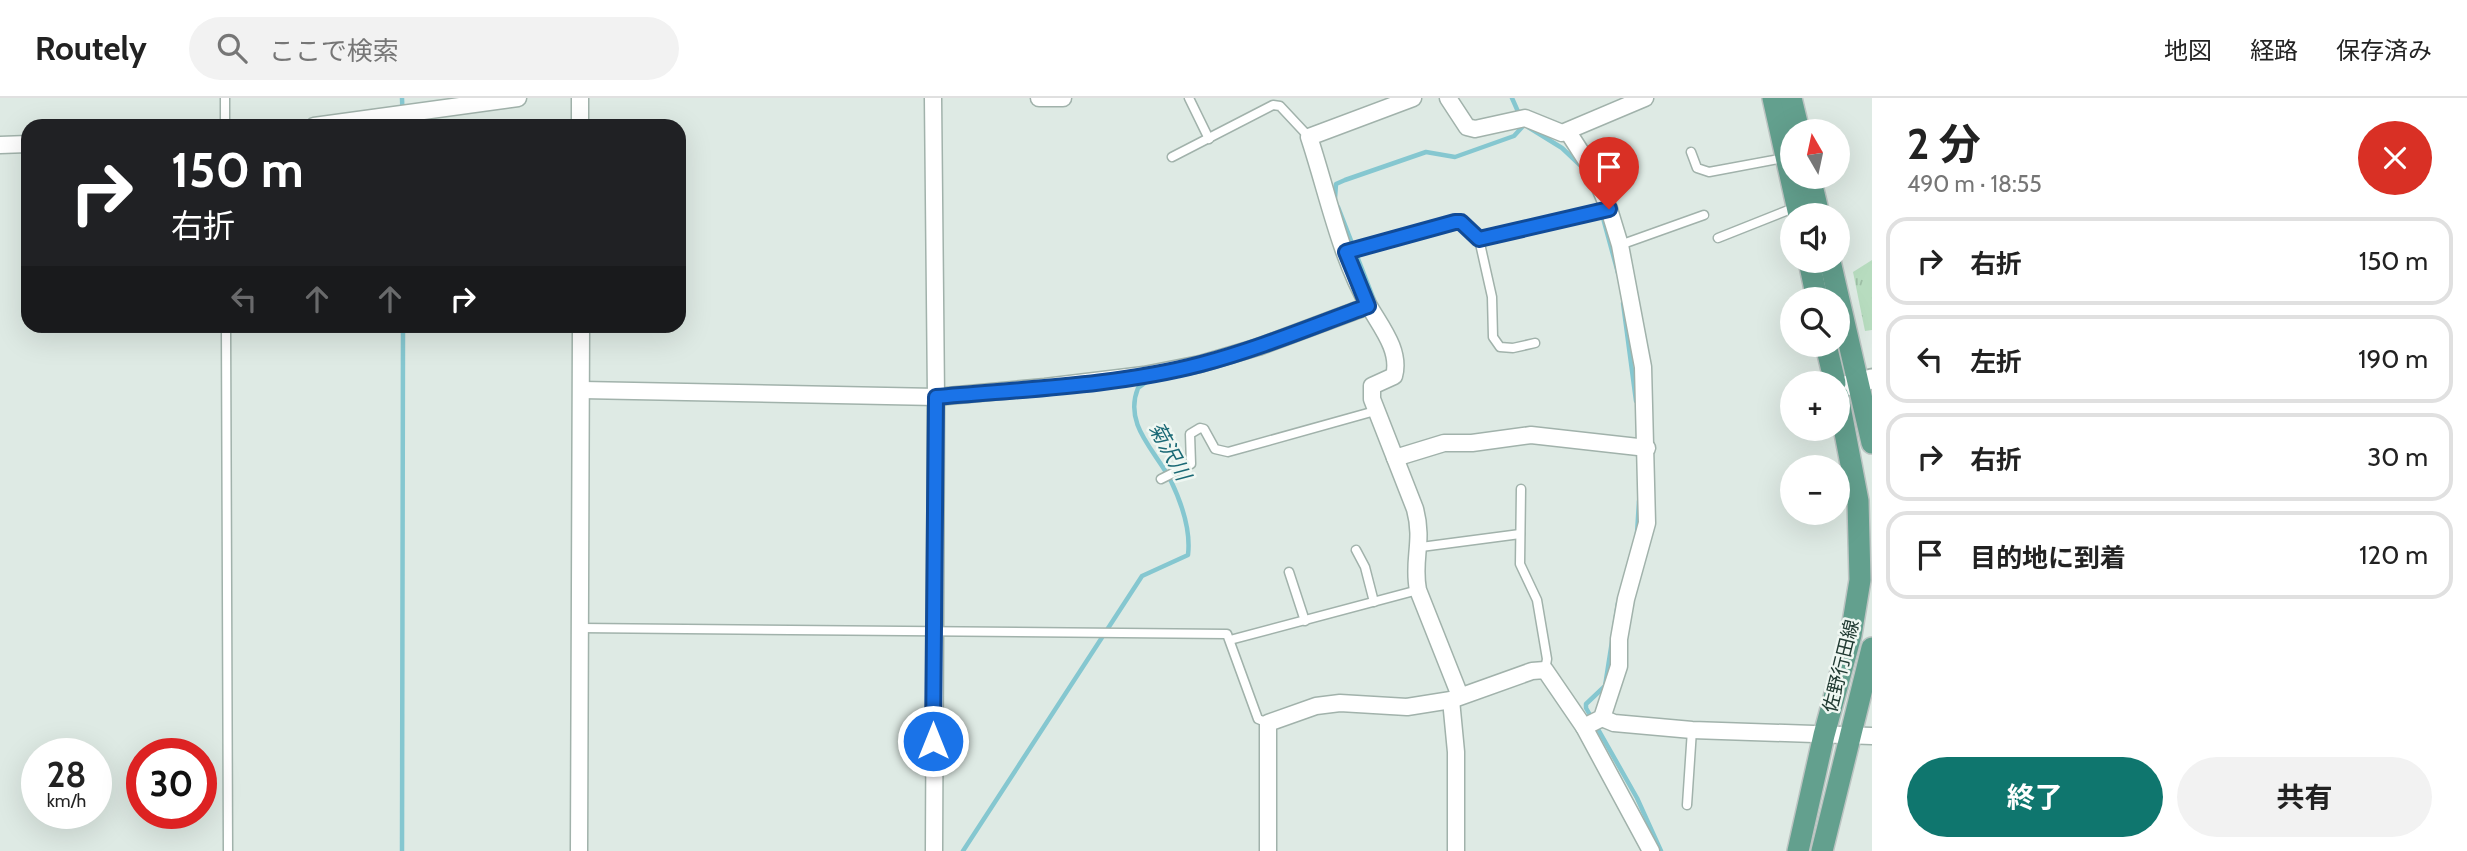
<!DOCTYPE html>
<html lang="ja">
<meta charset="utf-8">
<style>
:root{--surface:#fff;--page:#f2f2f2;--text:#222;--muted:#767676;--line:#e0e0e0;--accent:#0f766e}
body{margin:0;font-family:Cabin,"Noto Sans JP",sans-serif;background:var(--page);color:var(--text);height:100vh;display:flex;flex-direction:column;font-size:26px;white-space:nowrap}
*{box-sizing:border-box;margin:0}
p{font-size:23px;color:var(--muted)}
.icon{flex:none;width:38px;height:38px;fill:none;stroke:currentColor;stroke-width:2;stroke-linecap:round;stroke-linejoin:round}
.map{position:relative;flex:1;overflow:hidden}
.side{display:flex;flex-direction:column;background:var(--surface);width:595px}
.side>*{flex:none}
.banner{position:absolute;left:21px;top:21px;width:665px;height:214px;border-radius:21px;box-shadow:0 7px 28px #0002;background:#202124;color:#fff;overflow:hidden}
.needle{width:46px;rotate:351deg}
.fabs{position:absolute;left:1780px;top:21px;display:grid;gap:14px}
.fabs a{display:grid;place-items:center;width:70px;height:70px;border-radius:50%;background:var(--surface);box-shadow:0 7px 28px #0002;font-size:35px}
.speed{position:absolute;left:21px;top:640px;display:flex;gap:14px;font-size:35px;font-weight:700;text-align:center}
.speed>*{display:grid;place-content:center;width:91px;height:91px;border-radius:50%;background:var(--surface);box-shadow:0 7px 28px #0002;line-height:1}
.speed small{font-size:18px;font-weight:400}
.speed .limit{border:10px solid #d22;background:#fff;color:#111}
.pin{position:absolute;display:grid;place-items:center;width:60px;height:60px;color:#fff;margin:-72px -30px;border-radius:50% 50% 50% 0;rotate:-45deg;box-shadow:0 0 7px #0007}
.pin .icon{rotate:45deg}
.me{position:absolute;width:77px;margin:-38px;rotate:0deg;stroke-linejoin:round;filter:drop-shadow(0 0 5px #0008)}
.turn{display:flex;align-items:center;gap:24px;height:147px;padding:0 35px;font-size:32px}
.turn .icon{width:91px;height:91px;stroke-width:2.5}
.turn b{display:block;font-size:49px;line-height:60px}
.lanes{display:flex;align-items:center;height:66px;padding:0 35px;background:#0003;justify-content:center;gap:35px;direction:ltr}
.lanes .off{opacity:.35}
.round{display:grid;place-items:center;flex:none;width:74px;height:74px;border-radius:37px;background:var(--page)}
.overview{display:flex;align-items:center;justify-content:space-between;height:119px;padding:0 35px}
h1{font-size:42px;font-weight:700;line-height:52px}
.primary-button{display:flex;gap:14px;margin-top:auto;padding:14px 35px}
.primary-button a{flex:1;height:80px;border-radius:42px;background:var(--accent);color:#fff;font-size:28px;font-weight:700;line-height:80px;text-align:center}
.primary-button a+a{background:var(--page);color:var(--text)}
ul{padding:0;list-style:none}
li{display:flex;align-items:center;gap:21px;height:88px;margin:0 14px 10px;padding:0 21px;border:4px solid var(--line);border-radius:21px}
li div{flex:1}
li b{display:block;font-size:26px}
li em{font-style:normal}
header{display:flex;align-items:center;gap:42px;box-sizing:border-box;height:98px;padding:0 35px;background:var(--surface);border-bottom:2px solid var(--line)}
header strong{font-size:33px}
nav{display:flex;gap:38px;margin-inline-start:auto;font-size:24px}
.search{width:490px;height:63px;background:var(--page);display:flex;align-items:center;gap:18px;box-sizing:border-box;padding:0 24px;border-radius:38px;color:var(--muted);font-size:26px}
main{display:flex;flex:1;min-height:0}
.map>svg:first-child{display:block}
.grass{fill:url(#grass-tufts)}
.lines{fill:none;stroke-linecap:round;stroke-linejoin:round}
.stream{stroke:#85c7d0;stroke-width:4.5}
.service-casing{stroke:#a1b2ab;stroke-width:11}
.minor-casing{stroke:#a1b2ab;stroke-width:19}
.tertiary-casing{stroke:#a1b2ab;stroke-width:23}
.primary-casing{stroke:#bcc4c2;stroke-width:24}
.service{stroke:#fff;stroke-width:8}
.minor{stroke:#fff;stroke-width:16}
.tertiary{stroke:#fff;stroke-width:19}
.primary{stroke:#63a08e;stroke-width:21}
.route-casing{stroke:#114b97;stroke-width:18}
.route{stroke:#1a73e8;stroke-width:12}
.labels{text-anchor:middle;dominant-baseline:central;stroke-width:5;stroke-linejoin:round;paint-order:stroke}
.street-label{font-size:19px;fill:#203a32;stroke:#eff7f2}
.water-label{font-size:21px;font-style:italic;fill:#1a6975;stroke:#eff7f2}
</style>
<header>
<strong>Routely</strong>
<div class="search"><svg class="icon" aria-label="search" viewBox="0 0 24 24"><circle cx="10" cy="10" r="6"/><path d="M15 15l6 6"/></svg>ここで検索</div>
<nav><a>地図</a><a>経路</a><a>保存済み</a></nav>
</header>
<main>
<div class="map">
<svg width="1872" height="753" viewBox="0 0 1872 753">
<defs>
<pattern id="grass-tufts" width="24" height="20" patternUnits="userSpaceOnUse" patternTransform="scale(1.75)"><rect width="24" height="20" fill="#b7dcbf"/><path d="M3 7l-1-3M5 7V3M7 7l1-3M15 17l-1-3M17 17v-4M19 17l1-3" fill="none" stroke="#9dbea5"/></pattern>
</defs>
<rect width="100%" height="100%" fill="#deeae4"/>
<path class="grass" d="M1872,162V232L1865,233L1853,174Z"/>
<g class="lines">
<g class="stream">
<path d="M402,0L403,28"/>
<path d="M1528,29L1562,50L1580,67"/>
<path d="M1335,100L1336,86L1345,82L1426,54L1455,59L1514,38L1524,27L1512,0"/>
<path d="M1338,109L1374,202"/>
<path d="M1600,109L1618,175"/>
<path d="M1623,205L1636,303"/>
<path d="M1637,436L1639,403"/>
<path d="M1618,505L1605,588L1586,606V610L1637,700L1661,753"/>
<path d="M402,753L403,228"/>
<path d="M963,753L1142,478L1188,457C1191,432 1182,406 1171,383C1156,353 1123,327 1138,290L1149,282"/>
</g>
<defs>
<g id="service">
<path d="M225,0V28"/>
<path d="M1189,0L1209,41"/>
<path d="M1691,54L1697,70L1709,74L1784,60"/>
<path d="M1172,59L1273,7L1280,8L1309,39"/>
<path d="M1718,140L1796,109"/>
<path d="M1479,141L1608,108"/>
<path d="M1620,147L1704,117"/>
<path d="M1347,154L1393,139L1461,124L1479,141L1492,199L1493,239L1500,249L1513,250L1535,245"/>
<path d="M226,228L228,753"/>
<path d="M1161,381L1191,366L1190,336L1200,330L1204,331L1215,351L1228,354L1375,313"/>
<path d="M1521,391L1520,466L1537,502L1547,561L1545,572"/>
<path d="M1421,449L1520,436"/>
<path d="M1356,452L1365,469L1374,504"/>
<path d="M1289,474L1305,523"/>
<path d="M580,530L1227,536L1258,621L1268,625"/>
<path d="M1230,542L1418,492"/>
<path d="M1687,707L1692,632"/>
</g>
<g id="minor">
<path d="M580,0V28"/>
<path d="M933,0L936,299L934,753"/>
<path d="M1039,0H1063"/>
<path d="M1413,0L1309,39C1327,93 1340,159 1369,208C1381,229 1401,253 1394,278L1372,288V301L1415,411C1424,444 1412,462 1418,492L1460,598"/>
<path d="M1448,0L1467,29L1475,31L1525,20L1562,35L1645,0"/>
<path d="M314,28L518,0"/>
<path d="M0,47L28,46"/>
<path d="M582,292L936,299L1045,289L1144,277L1200,266L1258,249L1368,208"/>
<path d="M1395,360L1444,345H1472L1531,337L1647,350"/>
<path d="M1451,602L1456,654V753"/>
<path d="M1602,620L1614,625L1692,632L1872,638"/>
<path d="M1584,629L1651,753"/>
<path d="M579,753L581,228"/>
<path d="M1268,753V625L1316,608L1340,605L1407,609L1451,602L1532,573L1545,572L1584,629L1602,620L1619,568V541L1626,501L1647,425L1643,269L1620,147L1609,111L1593,73L1568,34"/>
</g>
<path id="tertiary" d="M1838,290L1872,281"/>
<g id="primary">
<path d="M1773,0L1799,117"/>
<path d="M1791,0L1799,33"/>
<path d="M1810,79L1819,117"/>
<path d="M1809,163L1817,201"/>
<path d="M1830,163L1872,345"/>
<path d="M1826,247L1835,285"/>
<path d="M1798,753L1824,637L1851,537L1860,482L1858,403L1838,298"/>
<path d="M1822,753L1872,550"/>
</g>
</defs>
<use href="#service" class="service-casing"/>
<use href="#minor" class="minor-casing"/>
<use href="#tertiary" class="tertiary-casing"/>
<use href="#primary" class="primary-casing"/>
<use href="#service" class="service"/>
<use href="#minor" class="minor"/>
<use href="#tertiary" class="tertiary"/>
<use href="#primary" class="primary"/>
</g>
<g class="lines">
<defs>
<path id="route" d="M933,643L936,299C1022,291 1117,288 1201,266C1258,251 1313,228 1368,208L1346,154L1455,124H1461L1479,141L1609,111"/>
</defs>
<use href="#route" class="route-casing"/>
<use href="#route" class="route"/>
</g>
<g class="labels">
<g class="street-label">
<text transform="translate(1841 568) rotate(-76)">佐野行田線</text>
</g>
<g class="water-label">
<text transform="translate(1170 353) rotate(61)">菊沢川</text>
</g>
</g>
</svg>
<div class="fabs">
<a><svg class="needle" viewBox="-14 -14 28 28"><path d="M0-13l5 13h-10z" fill="#e53935"/><path d="M0 13l5-13h-10z" fill="#767676"/></svg></a>
<a><svg class="icon" aria-label="sound" viewBox="0 0 24 24"><path d="M4 9h4l5-4v14l-5-4H4zM17 9q2 3 0 6"/></svg></a>
<a><svg class="icon" aria-label="search" viewBox="0 0 24 24"><circle cx="10" cy="10" r="6"/><path d="M15 15l6 6"/></svg></a>
<a>+</a>
<a>−</a>
</div>
<div class="speed"><div>28<small>km/h</small></div><div class="limit">30</div></div>
<div class="pin" style="left:1609px;top:111px;background:#d93025"><svg class="icon" aria-label="arrive" viewBox="0 0 24 24"><path d="M6 21V4h12l-3 4 3 4H6"/></svg></div>
<svg class="me" style="left:933px;top:643px" viewBox="-20 -20 40 40"><circle r="17" fill="#1a73e8" stroke="#fff" stroke-width="3"/><path d="M0-11L8 9 0 5-8 9z" fill="#fff"/></svg>
<div class="banner">
<div class="turn"><svg class="icon" aria-label="right" viewBox="0 0 24 24"><path d="M7 20v-9h11M14 6l5 5-5 5"/></svg><div><b>150 m</b>右折</div></div>
<div class="lanes"><svg class="icon off" aria-label="left" viewBox="0 0 24 24"><path d="M17 20v-9H6M10 6l-5 5 5 5"/></svg><svg class="icon off" aria-label="ahead" viewBox="0 0 24 24"><path d="M12 20V5M6 11l6-6 6 6"/></svg><svg class="icon off" aria-label="ahead" viewBox="0 0 24 24"><path d="M12 20V5M6 11l6-6 6 6"/></svg><svg class="icon" aria-label="right" viewBox="0 0 24 24"><path d="M7 20v-9h11M14 6l5 5-5 5"/></svg></div>
</div>
</div>
<section class="side">
<div class="overview"><div><h1>2 分</h1><p>490 m · 18:55</p></div><a class="round" style="background:#d93025;color:#fff"><svg class="icon" aria-label="close" viewBox="0 0 24 24"><path d="M6 6l12 12M18 6L6 18"/></svg></a></div>
<ul>
<li><svg class="icon" aria-label="right" viewBox="0 0 24 24"><path d="M7 20v-9h11M14 6l5 5-5 5"/></svg><div><b>右折</b></div><em>150 m</em></li>
<li><svg class="icon" aria-label="left" viewBox="0 0 24 24"><path d="M17 20v-9H6M10 6l-5 5 5 5"/></svg><div><b>左折</b></div><em>190 m</em></li>
<li><svg class="icon" aria-label="right" viewBox="0 0 24 24"><path d="M7 20v-9h11M14 6l5 5-5 5"/></svg><div><b>右折</b></div><em>30 m</em></li>
<li><svg class="icon" aria-label="arrive" viewBox="0 0 24 24"><path d="M6 21V4h12l-3 4 3 4H6"/></svg><div><b>目的地に到着</b></div><em>120 m</em></li>
</ul>
<div class="primary-button"><a>終了</a><a>共有</a></div>
</section>
</main>
